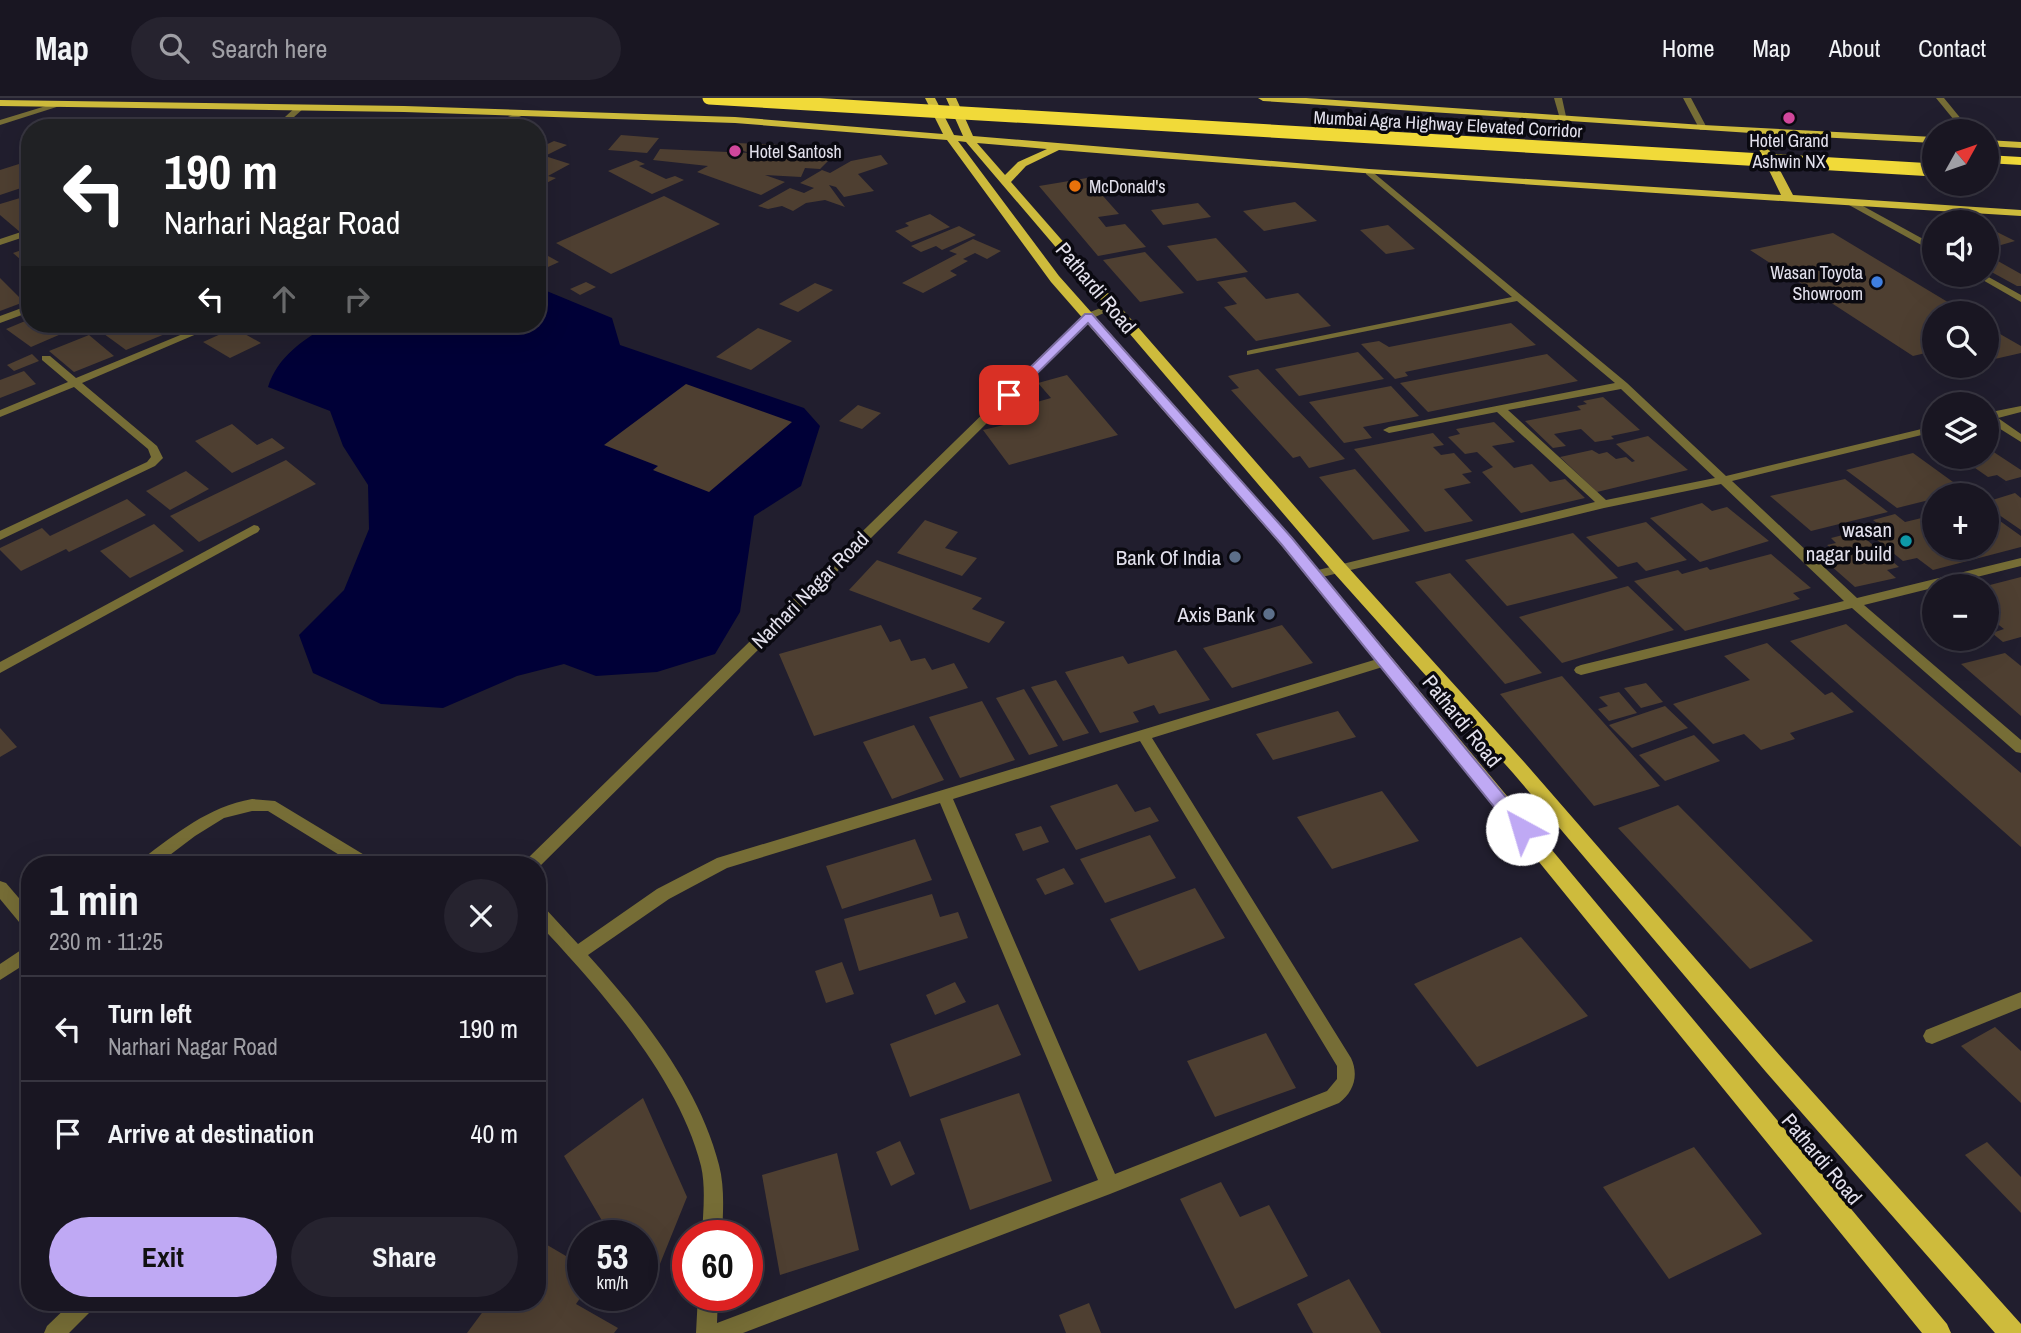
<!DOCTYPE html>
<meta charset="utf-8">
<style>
:root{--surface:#191622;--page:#26232f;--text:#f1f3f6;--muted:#9f9fa5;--line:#373540;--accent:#bfa9f4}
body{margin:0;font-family:"Archivo Narrow",sans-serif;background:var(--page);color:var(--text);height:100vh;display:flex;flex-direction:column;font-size:26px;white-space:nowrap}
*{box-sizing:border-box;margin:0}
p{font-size:23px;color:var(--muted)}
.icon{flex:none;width:38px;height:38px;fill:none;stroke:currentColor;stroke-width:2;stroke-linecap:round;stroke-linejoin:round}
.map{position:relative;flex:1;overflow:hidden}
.panel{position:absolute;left:21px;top:758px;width:525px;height:455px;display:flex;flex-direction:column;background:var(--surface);border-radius:28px;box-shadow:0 7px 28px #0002,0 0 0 2px var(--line)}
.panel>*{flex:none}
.top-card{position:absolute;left:21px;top:21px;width:525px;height:214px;border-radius:28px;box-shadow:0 7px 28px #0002,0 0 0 2px var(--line);background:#202124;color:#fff;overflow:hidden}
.needle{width:46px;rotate:50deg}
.controls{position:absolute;left:1922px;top:21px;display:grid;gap:14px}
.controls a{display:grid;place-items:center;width:77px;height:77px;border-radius:50%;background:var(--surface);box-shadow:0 7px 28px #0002,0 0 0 2px var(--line);font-size:35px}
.speed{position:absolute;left:567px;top:1122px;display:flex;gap:14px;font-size:35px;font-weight:700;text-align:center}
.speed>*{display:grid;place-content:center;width:91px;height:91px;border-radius:50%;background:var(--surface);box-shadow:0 7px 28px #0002,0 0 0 2px var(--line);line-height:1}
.speed small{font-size:18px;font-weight:400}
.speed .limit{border:10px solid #d22;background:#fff;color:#111}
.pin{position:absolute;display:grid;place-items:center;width:60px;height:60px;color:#fff;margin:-30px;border-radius:14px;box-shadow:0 4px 10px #0006}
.me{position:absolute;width:77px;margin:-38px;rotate:321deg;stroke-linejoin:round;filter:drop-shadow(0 0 5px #0008)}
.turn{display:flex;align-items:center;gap:24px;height:147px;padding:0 28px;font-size:32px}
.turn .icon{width:91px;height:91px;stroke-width:2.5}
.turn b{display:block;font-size:49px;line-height:60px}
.lanes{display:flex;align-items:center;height:66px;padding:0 28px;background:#0003;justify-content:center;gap:35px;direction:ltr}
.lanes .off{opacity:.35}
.round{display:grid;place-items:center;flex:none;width:74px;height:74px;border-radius:37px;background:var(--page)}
.overview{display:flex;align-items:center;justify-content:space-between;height:119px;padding:0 28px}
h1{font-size:42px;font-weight:700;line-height:52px}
.button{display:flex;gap:14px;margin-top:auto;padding:14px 28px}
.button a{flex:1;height:80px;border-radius:42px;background:var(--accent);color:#111;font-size:28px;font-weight:700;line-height:80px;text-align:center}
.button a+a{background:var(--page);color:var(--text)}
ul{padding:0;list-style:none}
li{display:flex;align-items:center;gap:21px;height:105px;padding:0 28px;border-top:2px solid var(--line)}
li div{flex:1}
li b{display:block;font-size:26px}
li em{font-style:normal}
header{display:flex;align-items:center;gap:42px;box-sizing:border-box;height:98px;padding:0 35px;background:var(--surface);border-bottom:2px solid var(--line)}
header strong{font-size:33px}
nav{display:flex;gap:38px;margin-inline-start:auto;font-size:24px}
.search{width:490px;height:63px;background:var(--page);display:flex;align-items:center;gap:18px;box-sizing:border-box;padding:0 24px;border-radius:38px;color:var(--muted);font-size:26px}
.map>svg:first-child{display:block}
.water{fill:#000037}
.building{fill:#4e3f31}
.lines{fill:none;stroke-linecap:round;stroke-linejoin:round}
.minor{fill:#766d36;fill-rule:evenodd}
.tertiary{fill:#766d36;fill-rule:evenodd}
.primary{fill:#cebb3c;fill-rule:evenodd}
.motorway{fill:#f1da39;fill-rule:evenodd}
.motorway-bridge{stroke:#f1da39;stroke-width:13}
.route{fill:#bfa9f4;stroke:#7c6e9f;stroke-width:2}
.hotel-dot{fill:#d1479c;stroke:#0a0910;stroke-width:2.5}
.food-dot{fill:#e8710a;stroke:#0a0910;stroke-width:2.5}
.shop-dot{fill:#3f7fe0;stroke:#0a0910;stroke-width:2.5}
.culture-dot{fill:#0f9aa8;stroke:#0a0910;stroke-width:2.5}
.service-dot{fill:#5c6f8a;stroke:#0a0910;stroke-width:2.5}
.labels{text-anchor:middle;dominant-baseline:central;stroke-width:7;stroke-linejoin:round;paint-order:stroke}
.far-street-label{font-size:18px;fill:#e2e0ec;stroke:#0a0910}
.far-poi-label{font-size:18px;fill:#e2e0ec;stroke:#0a0910;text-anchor:start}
.street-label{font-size:21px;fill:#e2e0ec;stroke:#0a0910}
.poi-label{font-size:21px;fill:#e2e0ec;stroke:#0a0910;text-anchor:end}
</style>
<header>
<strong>Map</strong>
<div class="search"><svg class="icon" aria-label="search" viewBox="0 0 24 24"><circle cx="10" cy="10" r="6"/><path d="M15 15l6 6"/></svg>Search here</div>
<nav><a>Home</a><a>Map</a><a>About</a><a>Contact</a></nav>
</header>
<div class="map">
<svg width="2021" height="1235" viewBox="0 0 2021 1235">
<rect width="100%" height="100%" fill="#211e2e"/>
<path class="water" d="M537,189L612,220L620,247L804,310L820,328L801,388L754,418L740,514L715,556L657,574L596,578L564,566L517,578L443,610L381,606L313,575L299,537L344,492L369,431L368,387L343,348L330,313L268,289C278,258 303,242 330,226H537Z"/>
<g class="building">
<path d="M132,22L184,24L177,30H122Z"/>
<path d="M193,26L252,27L249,30H189Z"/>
<path d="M621,37L659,40L647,55L608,52Z"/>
<path d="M554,43L567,47L545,58L570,66L548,78L556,80L537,90V51Z"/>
<path d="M737,45L826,49L836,52L829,56L809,55L829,62L820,71L805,70L801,79L765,77L785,84L761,97L697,74L708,68L653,62L660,51L750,55L734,50Z"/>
<path d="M881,57L888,66L858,76L874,93L844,99L836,89L829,87L845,109L825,102L806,105L793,113L782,108L768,111L758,108L790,90L804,95L814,90L800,85L822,72L830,75L851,63Z"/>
<path d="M636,62L645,66L639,68L666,81L675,78L684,82L652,96L608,73Z"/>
<path d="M19,66L30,75V87L0,97V72Z"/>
<path d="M1087,80L1119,116L1098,119L1106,129L1125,126L1146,149L1098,158L1039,88Z"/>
<path d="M30,97V131L20,134L0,117V106Z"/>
<path d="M664,98L720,126L611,176L556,145Z"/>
<path d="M1295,104L1317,123L1264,133L1243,113Z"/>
<path d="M1198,105L1211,119L1163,127L1151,112Z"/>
<path d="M930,116L950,129L911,144L895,133L909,128L905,125Z"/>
<path d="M1388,127L1415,151L1386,156L1360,132Z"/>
<path d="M959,128L976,137L942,152L936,148L921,154L911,148Z"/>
<path d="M1991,131L2015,143L1994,149L1986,145V132Z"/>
<path d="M1833,135L1966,215H1934V253L1913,258L1750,152Z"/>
<path d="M1216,140L1248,174L1197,183L1167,148Z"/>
<path d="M973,141L1001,153L987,161L975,155L963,161L968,163L950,173L957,177L923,195L902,185L957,156L949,153Z"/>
<path d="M30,149V168H28L13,155Z"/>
<path d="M1986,151L1997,157L1989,158L2021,176V188H2017L1986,171Z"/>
<path d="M539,153L559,164L537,174Z"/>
<path d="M1145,154L1184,195L1140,204L1103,162Z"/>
<path d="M1245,179L1266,201L1298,195L1331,228L1256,243L1224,209L1237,206L1217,184Z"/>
<path d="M0,180L24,204L0,213Z"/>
<path d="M586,184L596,189L580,197L570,191Z"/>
<path d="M815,185L833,192L798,214L779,206Z"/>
<path d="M30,221V226H69L75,230L31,249L6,231Z"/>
<path d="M1511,225L1536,247L1405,274L1408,278L1395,281L1361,246L1379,243L1389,249Z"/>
<path d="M118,226H151L165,236L126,252L100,233Z"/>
<path d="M1986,228L2021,248V255L1986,263Z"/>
<path d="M234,230L261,245L230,260L203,244Z"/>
<path d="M758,230L792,243L751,272L716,259Z"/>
<path d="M89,237L114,258L74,274L49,253Z"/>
<path d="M1358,254L1384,281L1299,298L1275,271Z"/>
<path d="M32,256L39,263L14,273L7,267Z"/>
<path d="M1547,256L1578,283L1428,314L1400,285Z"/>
<path d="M1258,271L1345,361L1309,370L1300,358L1293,360L1231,292L1239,290L1228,278Z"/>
<path d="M24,273L36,286L0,300V282Z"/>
<path d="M1067,277L1118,337L1009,367L983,332L1028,321L1019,309L1051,300L1038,285Z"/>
<path d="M686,286L792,324L709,394L653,372L658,368L604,347Z"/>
<path d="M1391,288L1419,318L1363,329L1372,340L1344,345L1309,304Z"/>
<path d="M1603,299L1640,332L1611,338L1614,341L1595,344L1581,331L1554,336L1566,348L1553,350L1525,323L1581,312L1577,308L1587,306L1583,303Z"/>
<path d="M858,307L881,315L862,331L839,323Z"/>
<path d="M1494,324L1515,344L1492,348L1514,370L1532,366L1550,384L1565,381L1585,400L1521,415L1482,374L1493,369L1477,354L1465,356L1448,339L1460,336L1456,331Z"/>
<path d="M232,326L257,347L272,340L285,350L232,375L195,343Z"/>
<path d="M1433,335L1444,347L1433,349L1441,357L1454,355L1472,374L1462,376L1471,385L1444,391L1473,423L1425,434L1354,351Z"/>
<path d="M1648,338L1688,372L1597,394L1560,359L1592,352L1599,356L1607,354L1616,361L1626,359L1632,364L1635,363L1616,346Z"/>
<path d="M1986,349L2021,372V379L2006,383L1997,377L1988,379L1965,363L1973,361L1969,359H1986Z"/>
<path d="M1913,355L1971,397H1934V405L1929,402L1897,410L1846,372Z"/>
<path d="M286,362L316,386L199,444L170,418Z"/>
<path d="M1355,371L1410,433L1373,442L1319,379Z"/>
<path d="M186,373L209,391L170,412L146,393Z"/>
<path d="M1845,381L1888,414L1811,433L1770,398Z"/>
<path d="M2015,395L2021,400V432L1986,408V404Z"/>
<path d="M127,401L146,417L69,454L66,451L21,473L0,452V450L42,430L50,438Z"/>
<path d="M1702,405L1712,413L1727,409L1769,443L1700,464L1650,420Z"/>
<path d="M1986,413L2021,438V449L1933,472L1917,460L1903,463L1866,433L1882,429L1873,422L1895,416L1905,424L1934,417V450H1986Z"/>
<path d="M925,422L958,434L945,450L977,460L962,478L897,455Z"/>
<path d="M1646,424L1687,462L1646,473L1637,464L1618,469L1586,439Z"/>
<path d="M154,426L184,453L130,480L100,453Z"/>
<path d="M1573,435L1618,480L1507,508L1465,462Z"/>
<path d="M1847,436L1850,439L1861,437L1899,469L1887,472L1896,480L1855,489L1830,467L1835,465L1820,452L1831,450L1827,447L1836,445L1831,440Z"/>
<path d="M1771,456L1811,490L1793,495L1800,501L1685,533L1634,483L1678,472L1682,476L1707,469L1710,472Z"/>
<path d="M877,462L982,500L972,511L1005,524L989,545L849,492Z"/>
<path d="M1450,475L1542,575L1505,586L1415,484Z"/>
<path d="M2021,479V539L2003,544L1992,535L2004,531L1986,517V488Z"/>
<path d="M1628,488L1674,532L1562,565L1519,519Z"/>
<path d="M1846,526L2021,675V749L1790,543Z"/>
<path d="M881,527L890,544L900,541L911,563L925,560L932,572L954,565L968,590L814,638L779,556Z"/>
<path d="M1282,527L1313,565L1232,590L1203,550Z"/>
<path d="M1767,545L1825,597L1832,594L1854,614L1790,635L1795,641L1761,652L1744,636L1713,646L1673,606L1750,582L1724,558Z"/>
<path d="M1176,552L1210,602L1159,616L1154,607L1133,614L1139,624L1100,635L1065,574L1123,558L1128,566Z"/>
<path d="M2005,555L2021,568V618L1961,566Z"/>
<path d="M1562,578L1660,688L1594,708L1500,596Z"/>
<path d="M1056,582L1089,635L1063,643L1031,589Z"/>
<path d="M1646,585L1663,604L1641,610L1624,590Z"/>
<path d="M1024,591L1058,648L1029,657L996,600Z"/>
<path d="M1619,594L1637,615L1609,623L1598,611L1608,608L1599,599Z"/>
<path d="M982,603L1015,662L960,680L929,619Z"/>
<path d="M1665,608L1688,630L1632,650L1609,627Z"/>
<path d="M1338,613L1356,639L1273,662L1256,636Z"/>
<path d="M914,627L944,682L892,701L863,644Z"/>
<path d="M0,630L17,649L0,659Z"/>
<path d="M1694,637L1720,663L1665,683L1639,657Z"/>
<path d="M1117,686L1135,714L1150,709L1159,723L1076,752L1050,708Z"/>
<path d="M1382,693L1419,743L1332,771L1297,719Z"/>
<path d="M1678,707L1813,843L1750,871L1618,730Z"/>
<path d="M1041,728L1049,744L1023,753L1015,736Z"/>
<path d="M1150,737L1176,780L1105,805L1080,761Z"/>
<path d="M915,741L932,782L842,811L826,768Z"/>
<path d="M1064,770L1074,786L1045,797L1036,781Z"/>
<path d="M1195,790L1225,840L1139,873L1110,821Z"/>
<path d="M932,796L940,819L958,814L968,840L859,873L844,821Z"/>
<path d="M1521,839L1588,918L1477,969L1414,886Z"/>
<path d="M842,864L854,896L826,905L815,873Z"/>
<path d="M955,884L966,904L935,917L926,897Z"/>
<path d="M998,906L1021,957L910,999L890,946Z"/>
<path d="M1995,929L2021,953V1005L1961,948Z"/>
<path d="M1266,935L1296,990L1215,1019L1187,963Z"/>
<path d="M1019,995L1052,1083L970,1112L940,1021Z"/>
<path d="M643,1000L687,1099L647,1198L642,1190V1138H611L564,1058Z"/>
<path d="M900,1043L915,1076L891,1088L876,1054Z"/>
<path d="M1987,1044L2021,1079V1115L1965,1057Z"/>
<path d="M1694,1049L1762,1136L1669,1181L1603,1089Z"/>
<path d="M837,1055L859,1152L780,1177L762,1077Z"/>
<path d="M1221,1084L1240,1119L1269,1107L1308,1178L1235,1211L1180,1101Z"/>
<path d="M537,1141L583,1168V1196L576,1206L618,1230L614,1235H467L490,1204H537Z"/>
<path d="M1349,1181L1381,1235H1313L1297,1206Z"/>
<path d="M1089,1205L1101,1235H1066L1059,1217Z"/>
</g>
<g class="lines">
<g class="minor">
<path d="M1554,0H1562L1567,23L1560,21Z"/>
<path d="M1683,0H1691L1707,30L1706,32H1700Z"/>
<path d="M1936,0H1944L1971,33H1963Z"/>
<path d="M59,4L66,6L0,27V22Z"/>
<path d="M298,7L305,9L282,30H273Z"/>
<path d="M521,13L528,15L495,30H484Z"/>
<path d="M1369,71L1627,285L1726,378L1934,328V334L1732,383L1857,500L2021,460V468L1864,507L2021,642V655L2016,654L1852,510L1581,577L1576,575L1574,572L1576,569L1581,567L1844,503L1721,386L1604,410L1314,481L1310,480L1308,477L1314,473L1595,404L1497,314L1389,335L1383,332L1389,329L1615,285L1517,203L1247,257V253L1251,252L1512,199L1366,76V72ZM1621,291L1715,380L1606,402L1508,312Z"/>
<path d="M1852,102L1934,147V154L1849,107L1848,105Z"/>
<path d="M30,131V137L0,147V141Z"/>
<path d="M1974,177H1985L2021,197V204Z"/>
<path d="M30,207V214L0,225V218Z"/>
<path d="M207,226H220L82,285L157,348L163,360L155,368L0,442V433L147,364L151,359L148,351L74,289L0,319V312L68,284L42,262V258H50L76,280Z"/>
<path d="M2021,308V314L1998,320L2021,336V344L1986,322V315Z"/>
<path d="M254,427L258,428L260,431L258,434L0,575V564Z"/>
<path d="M1384,559L1389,561L1391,564L1389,567L1152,640L1351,960C1359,977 1354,994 1339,1005L1110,1096L743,1235H696L698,1197H718L717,1225L1098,1082L940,705L727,770L669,801L588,857C642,917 699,988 719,1067C725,1090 723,1115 722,1138H702C703,1115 706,1090 701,1068C679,979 598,889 537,824V806L543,808L578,846L657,791L717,760ZM1140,643L1337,968V981L1327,993L1115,1076L953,701Z"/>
<path d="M252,701L275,703L371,761L374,766H354L268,713H252L224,720L195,738L158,766H139L142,761C177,735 208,709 252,701Z"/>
<path d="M0,783L6,785L30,813V832L24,830L0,801Z"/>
<path d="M30,846V863L0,882V866Z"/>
<path d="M2021,894V910L1932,946L1926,944L1923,938L1926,932Z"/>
</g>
<g class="tertiary">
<path d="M1111,206L1119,208L1093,220L537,771V766H524L527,761L1085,216Z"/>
<path d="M72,1204H96L93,1211L69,1235H44L47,1228Z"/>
</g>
<g class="primary">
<path d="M925,0H935L954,37L963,38L946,0H956L973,38L1369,71L1781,97L1751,35L1263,3L1258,0H1306L1703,27L1934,39V45L1761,36L1793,97L2021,112V118C1700,98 1379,78 1059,52L1026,68L1011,84L1346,467L1525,665L1782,960L2021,1226V1235H1995L1766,974L1513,675L1334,475L966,44L958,43L1059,178L1292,440L1947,1226L1951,1235H1922L1282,448L1051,184L947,42L735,25L404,14L0,8V2L404,8L735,19L943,36ZM977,45L1047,51L1018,64L1005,77Z"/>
<path d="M1986,42L2021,44V50L1986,48Z"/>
</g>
<g class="motorway">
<path d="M1934,54V62L1922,58L1924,55Z"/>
<path d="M1986,57L2021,59V67L1986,65Z"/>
</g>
<path class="motorway-bridge" d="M709,0L1934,72"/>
</g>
<path class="route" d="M1085,216H1092L1292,440L1528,726L1530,731L1528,736H1516L1282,447L1088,225L1013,299H1005V294Z"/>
<g class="hotel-dot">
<circle cx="1789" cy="20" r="7"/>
<circle cx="735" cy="53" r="7"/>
</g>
<circle class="food-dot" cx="1075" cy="88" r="7"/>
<circle class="shop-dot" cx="1877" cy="184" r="7"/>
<circle class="culture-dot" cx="1906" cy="443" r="7"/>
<g class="service-dot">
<circle cx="1235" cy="459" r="7"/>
<circle cx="1269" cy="516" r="7"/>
</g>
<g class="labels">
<g class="far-street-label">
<text transform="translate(1448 26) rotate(3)">Mumbai Agra Highway Elevated Corridor</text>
</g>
<g class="far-poi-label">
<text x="1789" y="42" text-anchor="middle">Hotel Grand<tspan x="1789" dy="21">Ashwin NX</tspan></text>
<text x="749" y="53">Hotel Santosh</text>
<text x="1089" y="88">McDonald's</text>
<text x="1863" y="174" text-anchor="end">Wasan Toyota<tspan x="1863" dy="21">Showroom</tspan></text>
</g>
<g class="street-label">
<text transform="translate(1096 190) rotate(50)">Pathardi Road</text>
<text transform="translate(810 492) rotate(-45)">Narhari Nagar Road</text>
<text transform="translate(1462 623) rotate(51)">Pathardi Road</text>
<text transform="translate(1822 1061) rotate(50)">Pathardi Road</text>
</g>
<g class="poi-label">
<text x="1892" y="431">wasan<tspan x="1892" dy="24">nagar build</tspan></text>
<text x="1221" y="459">Bank Of India</text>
<text x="1255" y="516">Axis Bank</text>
</g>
</g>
</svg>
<div class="controls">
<a><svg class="needle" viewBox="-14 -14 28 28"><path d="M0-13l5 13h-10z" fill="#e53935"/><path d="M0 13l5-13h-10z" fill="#9f9fa5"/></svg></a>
<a><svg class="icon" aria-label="sound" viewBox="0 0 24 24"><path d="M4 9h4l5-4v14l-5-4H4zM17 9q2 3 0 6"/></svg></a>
<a><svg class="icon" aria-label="search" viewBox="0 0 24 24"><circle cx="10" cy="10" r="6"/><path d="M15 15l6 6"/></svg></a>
<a><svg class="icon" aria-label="layers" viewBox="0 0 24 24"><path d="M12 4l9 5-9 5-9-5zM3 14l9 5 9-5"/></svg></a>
<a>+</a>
<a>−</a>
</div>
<div class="speed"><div>53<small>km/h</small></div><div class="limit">60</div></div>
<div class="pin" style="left:1009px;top:297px;background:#d93025"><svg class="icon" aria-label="arrive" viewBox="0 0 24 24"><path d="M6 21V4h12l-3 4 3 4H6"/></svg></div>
<svg class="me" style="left:1522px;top:731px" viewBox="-20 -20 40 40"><circle r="19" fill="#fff"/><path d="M0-13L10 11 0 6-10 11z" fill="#bfa9f4"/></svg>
<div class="top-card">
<div class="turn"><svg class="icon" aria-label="left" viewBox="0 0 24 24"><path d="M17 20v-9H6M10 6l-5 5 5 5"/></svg><div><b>190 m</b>Narhari Nagar Road</div></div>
<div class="lanes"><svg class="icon" aria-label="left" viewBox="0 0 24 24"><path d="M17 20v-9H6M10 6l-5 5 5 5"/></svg><svg class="icon off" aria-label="ahead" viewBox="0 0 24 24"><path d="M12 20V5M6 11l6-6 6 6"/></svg><svg class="icon off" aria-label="right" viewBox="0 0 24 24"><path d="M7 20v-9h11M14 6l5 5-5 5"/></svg></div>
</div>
<section class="panel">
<div class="overview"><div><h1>1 min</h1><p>230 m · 11:25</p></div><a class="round"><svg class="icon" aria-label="close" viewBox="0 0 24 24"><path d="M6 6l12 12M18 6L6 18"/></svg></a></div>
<ul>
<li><svg class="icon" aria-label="left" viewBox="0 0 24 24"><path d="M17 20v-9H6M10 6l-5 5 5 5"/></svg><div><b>Turn left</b><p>Narhari Nagar Road</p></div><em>190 m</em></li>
<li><svg class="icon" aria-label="arrive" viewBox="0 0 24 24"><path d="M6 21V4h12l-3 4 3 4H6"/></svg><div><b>Arrive at destination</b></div><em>40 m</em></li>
</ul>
<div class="button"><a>Exit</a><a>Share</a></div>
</section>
</div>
